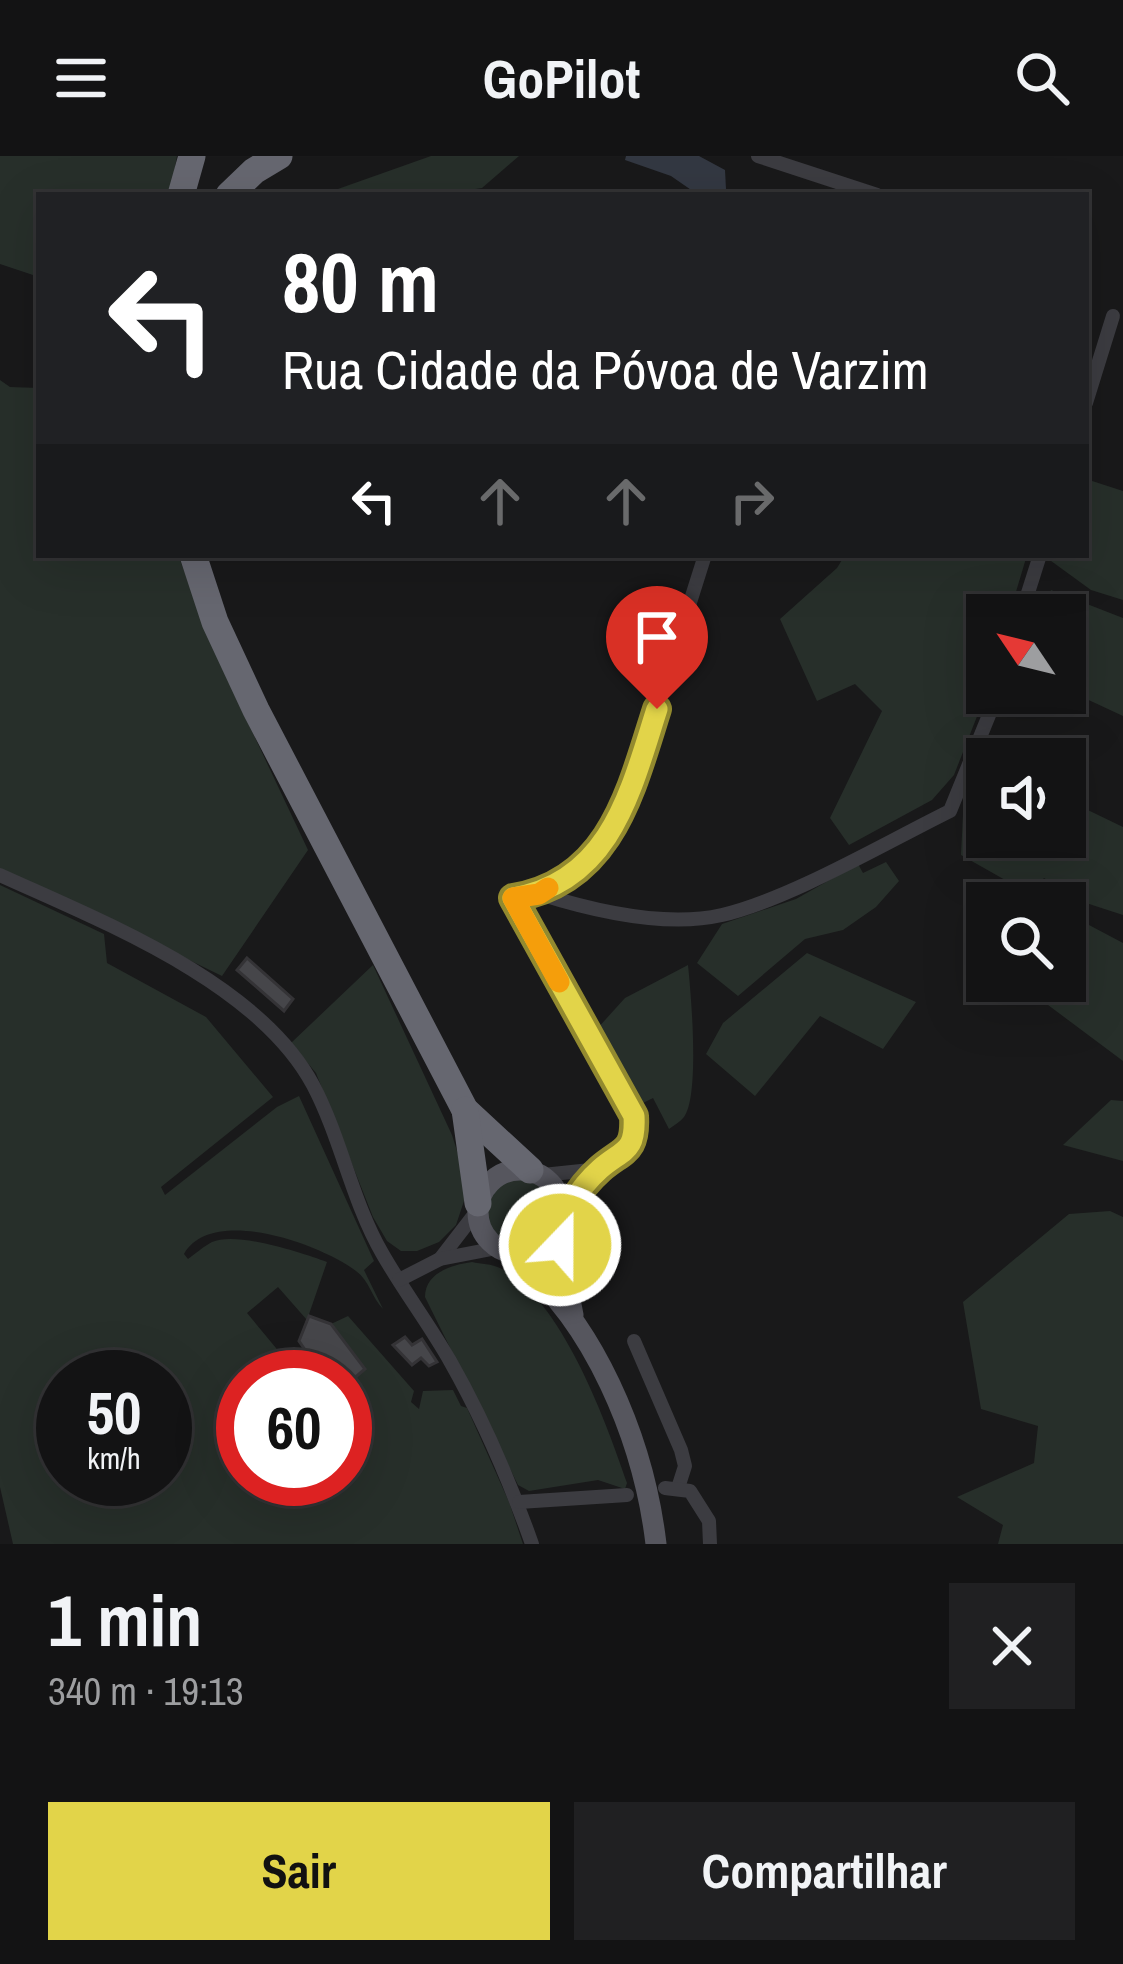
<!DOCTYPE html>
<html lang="pt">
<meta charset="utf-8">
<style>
:root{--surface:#131314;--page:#202022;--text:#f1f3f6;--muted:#9d9ea0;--line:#323234;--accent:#e2d449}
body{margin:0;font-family:"Archivo Narrow",sans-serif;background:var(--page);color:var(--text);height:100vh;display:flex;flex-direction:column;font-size:45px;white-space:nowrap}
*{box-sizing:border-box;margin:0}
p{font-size:39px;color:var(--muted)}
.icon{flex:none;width:66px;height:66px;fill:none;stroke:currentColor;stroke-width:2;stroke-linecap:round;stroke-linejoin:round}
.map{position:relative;height:1388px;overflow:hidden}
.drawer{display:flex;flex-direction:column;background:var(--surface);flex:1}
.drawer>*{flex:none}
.guide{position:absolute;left:36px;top:36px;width:1053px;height:366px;border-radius:0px;box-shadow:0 12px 48px #0002,0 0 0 3px var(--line);background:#202124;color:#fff;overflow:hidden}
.needle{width:78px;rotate:305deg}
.tools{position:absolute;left:966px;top:438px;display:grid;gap:24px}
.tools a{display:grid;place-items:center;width:120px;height:120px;border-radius:0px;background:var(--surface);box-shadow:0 12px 48px #0002,0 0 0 3px var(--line);font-size:60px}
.speed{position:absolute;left:36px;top:1194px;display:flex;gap:24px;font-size:60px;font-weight:700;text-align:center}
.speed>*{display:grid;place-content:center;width:156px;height:156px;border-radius:50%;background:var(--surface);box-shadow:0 12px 48px #0002,0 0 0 3px var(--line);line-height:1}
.speed small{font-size:30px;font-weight:400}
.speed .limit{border:18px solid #d22;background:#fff;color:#111}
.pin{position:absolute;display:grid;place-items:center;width:102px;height:102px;color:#fff;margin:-123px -51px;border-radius:50% 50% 50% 0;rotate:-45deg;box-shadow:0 0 12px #0007}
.pin .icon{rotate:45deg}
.me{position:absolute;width:132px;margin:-66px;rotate:22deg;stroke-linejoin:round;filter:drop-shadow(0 0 9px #0008)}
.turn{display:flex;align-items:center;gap:42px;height:252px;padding:0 48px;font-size:54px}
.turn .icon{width:156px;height:156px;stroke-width:2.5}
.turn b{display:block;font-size:84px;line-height:102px}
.lanes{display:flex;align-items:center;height:114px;padding:0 48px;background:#0003;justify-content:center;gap:60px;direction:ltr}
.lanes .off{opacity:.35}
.round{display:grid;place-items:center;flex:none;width:126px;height:126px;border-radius:0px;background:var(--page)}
.headline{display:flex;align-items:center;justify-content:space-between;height:204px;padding:0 48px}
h1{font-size:72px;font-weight:800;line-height:90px}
.cta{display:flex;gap:24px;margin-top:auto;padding:24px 48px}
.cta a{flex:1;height:138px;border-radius:0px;background:var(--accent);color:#111;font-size:48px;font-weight:800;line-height:138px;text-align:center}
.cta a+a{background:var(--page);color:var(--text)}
header{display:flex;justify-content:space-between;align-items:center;height:156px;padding:0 48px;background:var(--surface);font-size:54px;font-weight:800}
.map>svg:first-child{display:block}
.green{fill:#272f2a;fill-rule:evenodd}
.water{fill:#333842}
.building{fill:#46464a;stroke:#343336;stroke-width:3}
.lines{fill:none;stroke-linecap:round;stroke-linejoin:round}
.minor{stroke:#3c3c41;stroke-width:14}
.primary{stroke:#56565e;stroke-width:21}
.motorway{stroke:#666770;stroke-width:27}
.route-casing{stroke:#938a2f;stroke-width:30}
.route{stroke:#e2d449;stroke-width:21}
.slow{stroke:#f59e0b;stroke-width:21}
</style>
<header><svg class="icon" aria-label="menu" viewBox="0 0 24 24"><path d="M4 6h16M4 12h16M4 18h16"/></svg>GoPilot<svg class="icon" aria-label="search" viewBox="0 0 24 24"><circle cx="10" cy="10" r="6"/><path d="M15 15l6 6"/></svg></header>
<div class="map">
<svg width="1123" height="1388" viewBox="0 0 1123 1388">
<rect width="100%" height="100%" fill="#19191a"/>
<g class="green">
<path d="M0,0H177L170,39H39V121L0,108Z"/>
<path d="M431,0H519L482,32L436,39H321Z"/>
<path d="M0,224L10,231L39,232V399H178L224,516L308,694L222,820L0,712Z"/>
<path d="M1086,323L1123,335V444L1091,434L1047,402L1048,399H1086Z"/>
<path d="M845,399H1027L1009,459H987V535L954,619L932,644L849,689L830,662L882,555L855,528L817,545L780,463L837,412Z"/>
<path d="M1051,434L1123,462V560L1065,533V459H1042Z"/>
<path d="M987,605V681H1065V643L1123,671V759L1086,747L1044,722L1030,738L961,699L963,658Z"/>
<path d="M886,706L899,725L876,751L843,774L805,783L738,840L697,807L722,768L796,743L858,708L863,717Z"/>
<path d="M0,729L104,778L107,807L206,861L273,941L161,1031L165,1039L277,951L299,940L374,1105L364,1114L383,1153C372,1142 369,1124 356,1115C320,1088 212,1049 184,1098L188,1103C195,1098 204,1090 212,1086C237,1075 302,1097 327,1106L307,1164L278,1131L247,1157L300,1221H243V1323H345V1230L365,1213L331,1168L348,1160L414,1235L411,1246L419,1253L423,1235L453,1234L461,1250L467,1252L509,1346L523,1388H13L0,1331ZM63,1221H165V1323H63Z"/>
<path d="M1072,760L1123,787V905L1044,846L1004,825H1065V763Z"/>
<path d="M807,797L916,846L883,893L820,860L755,940L706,898L723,867Z"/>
<path d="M373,809L452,979L464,1017V1045L456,1069L439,1086L417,1095H401L387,1085L373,1061L316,917L291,887Z"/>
<path d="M688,809C691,838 700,939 684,961C680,966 674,969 669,973L653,942L639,949L596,874L625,842Z"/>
<path d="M1111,944L1123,945V1005L1063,989Z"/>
<circle cx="520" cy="1055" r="34"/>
<path d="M1110,1055L1123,1061V1388H998L1003,1369L957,1341L1034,1307L1038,1270L981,1253L963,1146L1069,1058Z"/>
<path d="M472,1106C481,1108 492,1108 500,1112C561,1142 606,1265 627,1327L625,1333L598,1324L529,1335L518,1329L425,1141C425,1117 451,1109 472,1106Z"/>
</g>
<path class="water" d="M626,0H699L725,14L726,33L719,39L697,38L671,20L625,4Z"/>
<g class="building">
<path d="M247,802L293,843L284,855L237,814Z"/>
<path d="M309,1160L331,1168L365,1213L345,1230V1221H317L309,1210L312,1204L299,1185Z"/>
<path d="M405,1181L412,1189L422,1183L437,1206L429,1210L421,1202L412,1209L393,1189Z"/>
</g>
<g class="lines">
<g class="minor">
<path d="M758,0L877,39"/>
<path d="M1086,247L1113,160"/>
<path d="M1021,459L1040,399"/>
<path d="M0,719C101,765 258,826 313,929C341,982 352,1045 382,1097C403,1134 429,1168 450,1205C483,1263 510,1326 532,1388"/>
<path d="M540,738C594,755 665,772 722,759C790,743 885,687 950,655L998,537"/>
<path d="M543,1019L600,1013"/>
<path d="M562,1065C573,1048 583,1029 598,1015C620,994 636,998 634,960L513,743L540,738L599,695L615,672L632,630L705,399"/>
<path d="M440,1103L477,1055"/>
<path d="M399,1124L440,1103L497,1092"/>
<path d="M634,1185L681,1294L685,1310L678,1332"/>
<path d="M665,1332L690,1335L709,1365L710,1388"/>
<path d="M519,1346L627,1339"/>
</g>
<g class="primary">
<circle cx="520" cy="1056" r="42"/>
<path d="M557,1077L573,1159"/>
<path d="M509,1098C594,1160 644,1286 656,1388"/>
</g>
<g class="motorway">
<path d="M181,39L192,0"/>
<path d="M229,39L254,15L279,0"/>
<path d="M193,399L215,466L256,554L465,954L530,1014"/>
<path d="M465,954L478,1047"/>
</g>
</g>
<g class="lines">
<defs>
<path id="route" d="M560,1089C555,1065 582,1029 600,1013C623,993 636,997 634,960L513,742C611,726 631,634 657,553"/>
</defs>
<use href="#route" class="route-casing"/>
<use href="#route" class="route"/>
<path class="slow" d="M548,732L539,738L513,742L559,826"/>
</g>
</svg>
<div class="tools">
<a><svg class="needle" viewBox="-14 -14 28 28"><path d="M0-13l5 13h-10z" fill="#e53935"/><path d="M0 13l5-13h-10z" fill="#9d9ea0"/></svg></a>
<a><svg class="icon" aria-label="sound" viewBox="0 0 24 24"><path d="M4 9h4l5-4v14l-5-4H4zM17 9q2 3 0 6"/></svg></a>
<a><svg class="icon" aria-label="search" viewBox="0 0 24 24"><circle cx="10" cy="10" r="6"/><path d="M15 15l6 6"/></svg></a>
</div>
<div class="speed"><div>50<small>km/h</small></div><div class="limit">60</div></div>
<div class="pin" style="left:657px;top:553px;background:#d93025"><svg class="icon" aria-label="arrive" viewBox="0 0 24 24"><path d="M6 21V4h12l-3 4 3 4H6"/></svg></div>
<svg class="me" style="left:560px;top:1089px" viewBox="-20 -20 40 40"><circle r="17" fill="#e2d449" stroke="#fff" stroke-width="3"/><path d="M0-11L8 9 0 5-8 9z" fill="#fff"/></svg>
<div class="guide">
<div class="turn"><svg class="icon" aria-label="left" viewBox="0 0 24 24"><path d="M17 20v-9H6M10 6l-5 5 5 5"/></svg><div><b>80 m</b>Rua Cidade da Póvoa de Varzim</div></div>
<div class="lanes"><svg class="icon" aria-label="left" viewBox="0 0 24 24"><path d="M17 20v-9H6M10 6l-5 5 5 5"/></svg><svg class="icon off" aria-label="ahead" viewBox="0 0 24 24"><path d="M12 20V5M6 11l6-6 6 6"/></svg><svg class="icon off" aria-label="ahead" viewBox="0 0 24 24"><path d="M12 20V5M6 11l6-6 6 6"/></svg><svg class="icon off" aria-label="right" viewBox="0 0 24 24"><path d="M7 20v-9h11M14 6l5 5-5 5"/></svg></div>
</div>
</div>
<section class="drawer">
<div class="headline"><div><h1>1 min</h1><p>340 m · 19:13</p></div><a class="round"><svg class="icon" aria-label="close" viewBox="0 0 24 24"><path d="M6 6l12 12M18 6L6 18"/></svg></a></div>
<div class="cta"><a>Sair</a><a>Compartilhar</a></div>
</section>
